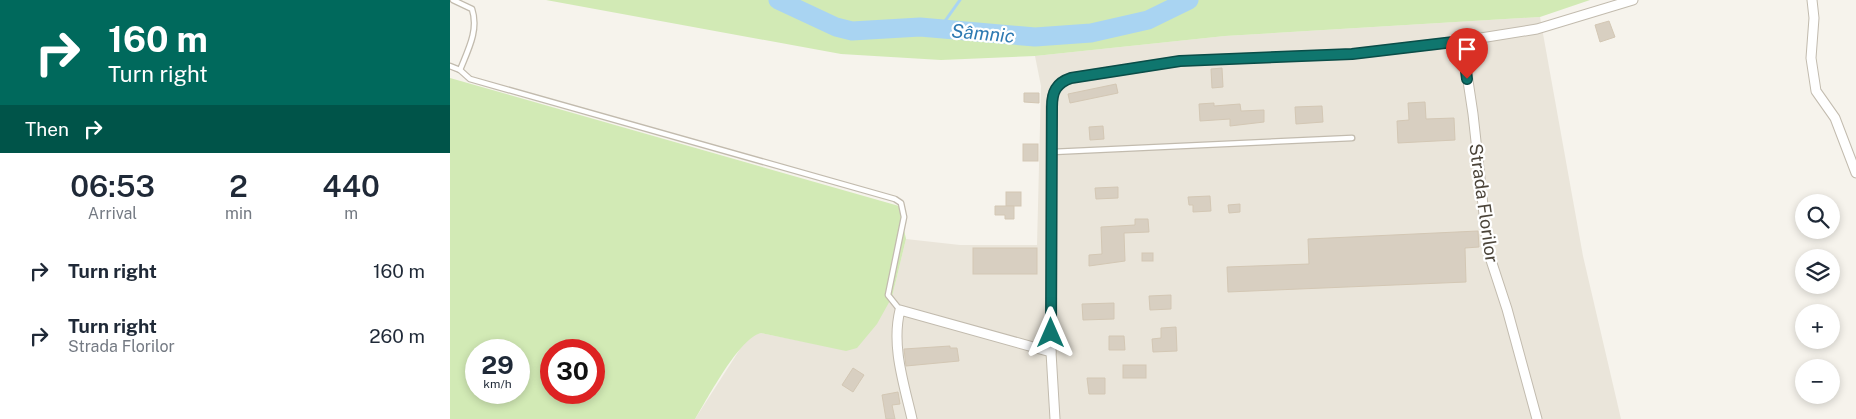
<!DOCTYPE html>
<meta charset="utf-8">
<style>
:root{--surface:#fff;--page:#f2f2f3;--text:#1f2937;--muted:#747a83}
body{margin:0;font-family:"Public Sans",sans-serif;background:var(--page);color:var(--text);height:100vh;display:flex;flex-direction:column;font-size:19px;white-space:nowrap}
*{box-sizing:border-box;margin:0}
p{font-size:16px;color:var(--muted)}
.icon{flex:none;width:28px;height:28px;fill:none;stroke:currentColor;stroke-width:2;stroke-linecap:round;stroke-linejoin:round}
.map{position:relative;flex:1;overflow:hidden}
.drawer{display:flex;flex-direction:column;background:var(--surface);width:450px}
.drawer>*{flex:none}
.hud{background:#00695c;color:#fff;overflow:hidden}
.fabs{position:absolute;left:1345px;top:194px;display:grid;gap:10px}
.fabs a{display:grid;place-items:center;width:45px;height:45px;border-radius:50%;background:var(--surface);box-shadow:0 2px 8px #0003;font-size:25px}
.speed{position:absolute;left:15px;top:339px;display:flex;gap:10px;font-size:25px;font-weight:700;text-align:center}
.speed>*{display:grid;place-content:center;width:65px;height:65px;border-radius:50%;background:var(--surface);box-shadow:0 2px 8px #0003;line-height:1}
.speed small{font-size:12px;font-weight:400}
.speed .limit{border:8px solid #d22;background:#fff;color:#111}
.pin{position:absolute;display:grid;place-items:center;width:42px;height:42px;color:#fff;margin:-51px -21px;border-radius:50% 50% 50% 0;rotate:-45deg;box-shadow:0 0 5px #0007}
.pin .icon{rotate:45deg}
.me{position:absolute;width:55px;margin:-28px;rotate:0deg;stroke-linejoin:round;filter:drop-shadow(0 0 4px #0008)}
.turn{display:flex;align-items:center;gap:18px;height:105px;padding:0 25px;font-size:22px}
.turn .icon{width:65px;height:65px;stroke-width:2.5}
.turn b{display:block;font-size:35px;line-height:42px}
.then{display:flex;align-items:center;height:48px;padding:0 25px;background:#0003;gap:10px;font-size:19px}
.eta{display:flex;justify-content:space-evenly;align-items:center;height:85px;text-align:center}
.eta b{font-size:30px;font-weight:600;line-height:35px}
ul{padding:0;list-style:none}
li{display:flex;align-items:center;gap:15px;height:65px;padding:0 25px}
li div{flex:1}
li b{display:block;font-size:19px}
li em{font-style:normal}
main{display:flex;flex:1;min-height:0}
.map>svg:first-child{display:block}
.residential{fill:#eae5da}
.green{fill:#d2eab5;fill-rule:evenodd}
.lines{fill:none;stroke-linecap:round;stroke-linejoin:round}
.stream{stroke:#a9d4f2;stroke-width:3}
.river{stroke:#a9d4f2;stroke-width:19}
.building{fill:#d8cfc1;stroke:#d3c7b4}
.lane-casing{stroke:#c2bbae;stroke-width:7}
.street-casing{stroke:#c2bbae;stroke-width:11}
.lane{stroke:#fff;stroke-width:4.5}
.street{stroke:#fff;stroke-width:9}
.route-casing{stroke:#0a4d48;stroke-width:12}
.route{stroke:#0f766e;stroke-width:9}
.labels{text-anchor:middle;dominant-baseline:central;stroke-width:4.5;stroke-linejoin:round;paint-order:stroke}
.street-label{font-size:18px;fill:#4b4439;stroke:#fff}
.water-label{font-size:19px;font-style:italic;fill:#2e7ab2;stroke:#fff}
</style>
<main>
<section class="drawer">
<div class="hud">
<div class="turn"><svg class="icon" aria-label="right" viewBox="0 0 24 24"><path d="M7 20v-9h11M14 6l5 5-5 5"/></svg><div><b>160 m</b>Turn right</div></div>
<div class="then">Then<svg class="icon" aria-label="right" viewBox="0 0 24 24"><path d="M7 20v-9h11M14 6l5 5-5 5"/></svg></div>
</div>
<div class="eta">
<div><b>06:53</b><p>Arrival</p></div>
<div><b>2</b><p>min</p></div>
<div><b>440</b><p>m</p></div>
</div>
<ul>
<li><svg class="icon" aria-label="right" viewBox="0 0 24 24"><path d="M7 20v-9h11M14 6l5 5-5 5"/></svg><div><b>Turn right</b></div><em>160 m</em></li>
<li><svg class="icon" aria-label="right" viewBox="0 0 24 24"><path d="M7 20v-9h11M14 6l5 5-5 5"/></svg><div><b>Turn right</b><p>Strada Florilor</p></div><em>260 m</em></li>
</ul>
</section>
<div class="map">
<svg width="1406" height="419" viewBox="0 0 1406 419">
<rect width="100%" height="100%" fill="#f6f3ec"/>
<path class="residential" d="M1090,17L1133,256L1171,419H245L292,346L302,335L311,333L396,350L442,297L456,239L510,245H587L591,86L585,56L775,36Z"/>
<g class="green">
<path d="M96,0H1140L1090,17L775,36L585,56L491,60L391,54Z"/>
<path d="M0,78L449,206L456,239L442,297L427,324L407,348L396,351L311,333C289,338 258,398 245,419H0ZM26,350H69V392H26ZM101,350H144V392H101Z"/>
</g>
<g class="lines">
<path class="stream" d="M490,28L510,0"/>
<path class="river" d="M328,0L386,27L402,31L470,27L585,37L641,33L698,20L739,0"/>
</g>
<g class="building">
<path d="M1159,21L1165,37L1150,42L1145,25Z"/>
<path d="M772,68L773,87L762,88L761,69Z"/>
<path d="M666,84L668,93L620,103L618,94Z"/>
<path d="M574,93H589V103L574,102Z"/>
<path d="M975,102L976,119L1004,118L1005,140L948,143L947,121L959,120L958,103Z"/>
<path d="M764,103V106L790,104L791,111L814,110V122L780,126V119L750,121L749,104Z"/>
<path d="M872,106L873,122L846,124L845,107Z"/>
<path d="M653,126L654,139L640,140L639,127Z"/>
<rect x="573" y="144" width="15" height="17"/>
<path d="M668,187V198L646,199L645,188Z"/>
<rect x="556" y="192" width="15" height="14"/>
<path d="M760,196L761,211L743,212V205H739L738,197Z"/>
<path d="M790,204V212L779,213L778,205Z"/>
<path d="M545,206H564V219H555V215H545Z"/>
<path d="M685,219H698L699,232L674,233L675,261L639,266V255L652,254L651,227L685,225Z"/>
<path d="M1028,231L1029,247L1015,248L1016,282L778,292L777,267L859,264L858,239Z"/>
<rect x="523" y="248" width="64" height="26"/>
<rect x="692" y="253" width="11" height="8"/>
<path d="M721,295V309L700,310L699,296Z"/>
<path d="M664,303V319L633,320L632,304Z"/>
<path d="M726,327L727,351L703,352L702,339L711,338V328Z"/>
<path d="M659,336H674L675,350H659Z"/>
<path d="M500,346V348H507L509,361L456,366L454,349Z"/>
<rect x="673" y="365" width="23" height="13"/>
<path d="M403,368L414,375L403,392L392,385Z"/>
<path d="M637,378H655V394H639Z"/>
<path d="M448,392L450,404L442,405L445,419H436L432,395Z"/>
</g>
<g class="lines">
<defs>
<g id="lane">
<path d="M3,0L22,9C29,30 18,50 10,70"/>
<path d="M0,66L10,70L20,79L445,199L451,203L454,217L438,295L450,310"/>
<path d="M602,152L902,138"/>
</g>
<g id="street">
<path d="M1362,0L1364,18L1361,58L1366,91L1385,118L1406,173"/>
<path d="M1012,41L1023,114L1038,251L1057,309L1087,419"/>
<path d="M462,419C454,384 441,346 450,310L601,352"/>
<path d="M605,419L601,352V107C602,92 606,83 621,78L730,61L902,54L1012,41L1087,29L1183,0"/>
</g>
</defs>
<use href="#lane" class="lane-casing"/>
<use href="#street" class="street-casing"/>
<use href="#lane" class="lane"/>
<use href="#street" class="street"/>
</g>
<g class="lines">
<defs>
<path id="route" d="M601,333L602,107C602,92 606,83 621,78L730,61L902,54L1012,41L1017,79"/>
</defs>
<use href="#route" class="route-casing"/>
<use href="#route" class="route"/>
</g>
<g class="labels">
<g class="street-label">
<text transform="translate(1034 203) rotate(82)">Strada Florilor</text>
</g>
<g class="water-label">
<text transform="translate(533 33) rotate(5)">Sâmnic</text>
</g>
</g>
</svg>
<div class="fabs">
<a><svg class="icon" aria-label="search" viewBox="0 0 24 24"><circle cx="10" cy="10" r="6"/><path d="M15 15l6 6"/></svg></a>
<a><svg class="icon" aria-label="layers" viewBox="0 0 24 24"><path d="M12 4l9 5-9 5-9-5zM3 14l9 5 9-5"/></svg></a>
<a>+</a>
<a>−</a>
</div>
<div class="speed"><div>29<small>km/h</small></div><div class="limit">30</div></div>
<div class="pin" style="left:1017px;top:79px;background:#d93025"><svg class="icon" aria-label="arrive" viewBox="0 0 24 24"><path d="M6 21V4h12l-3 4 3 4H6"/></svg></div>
<svg class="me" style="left:601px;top:333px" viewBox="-20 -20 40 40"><path d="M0-17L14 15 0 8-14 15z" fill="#0f766e" stroke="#fff" stroke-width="4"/></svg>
</div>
</main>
